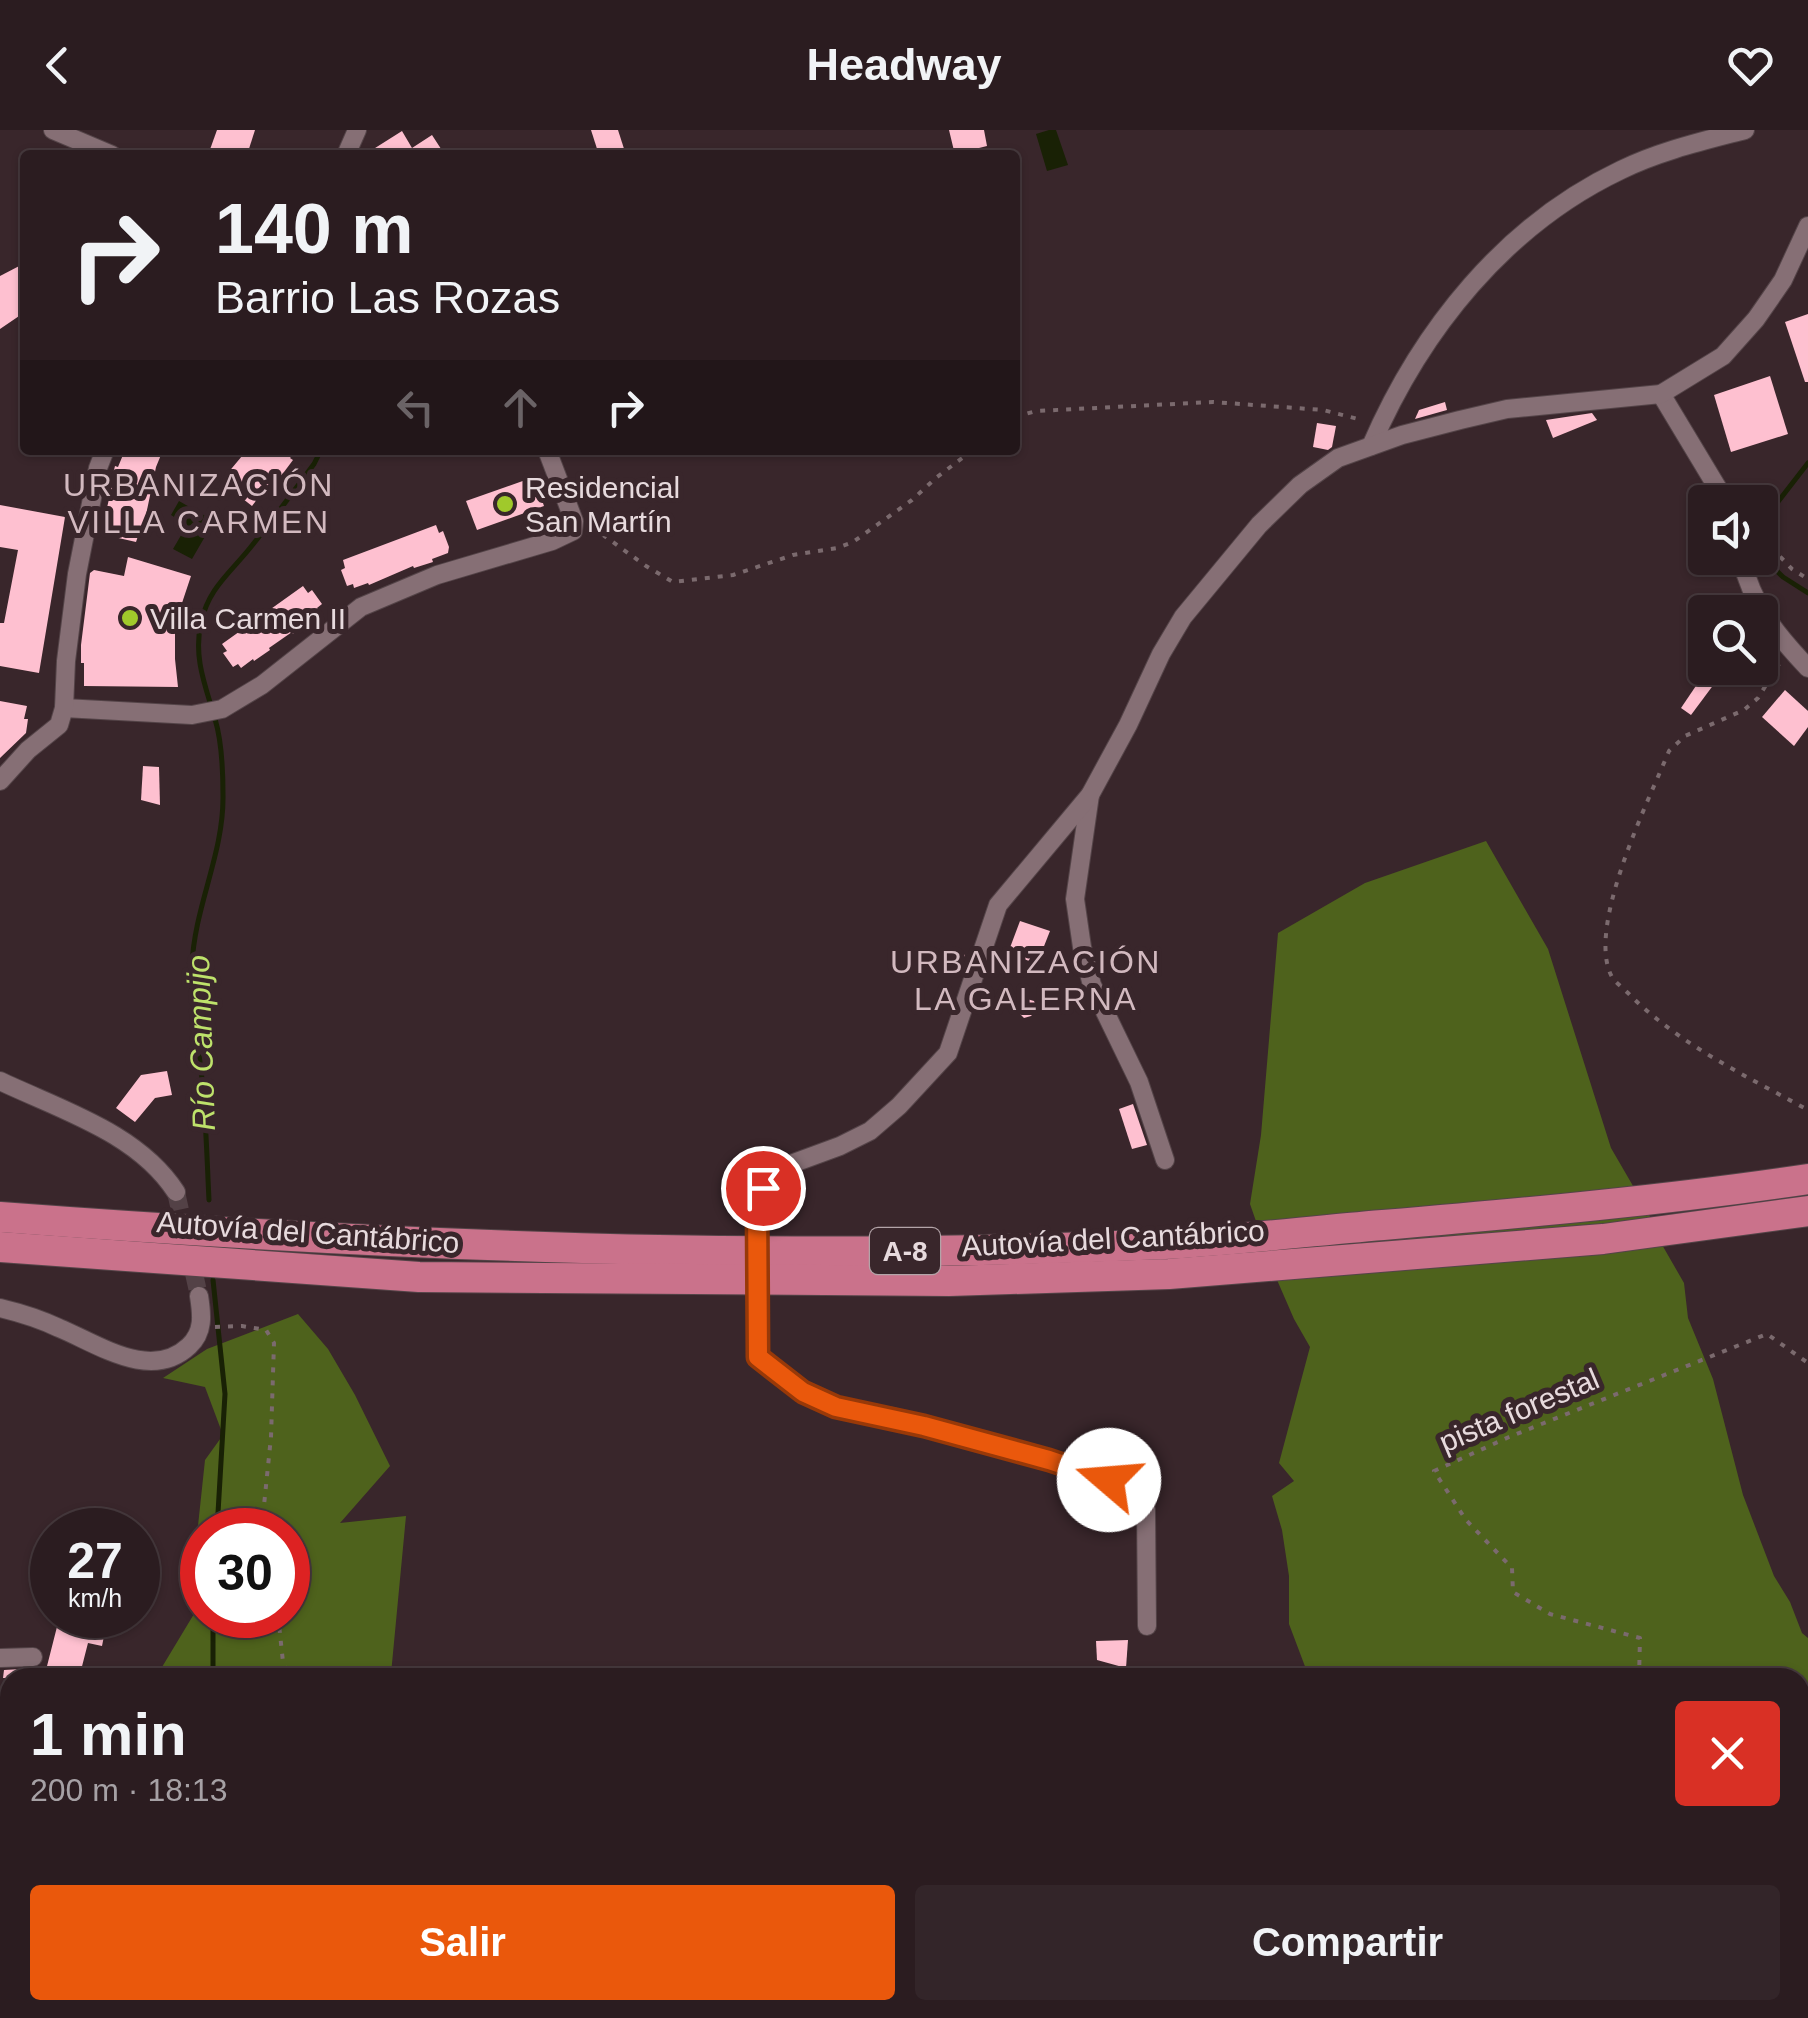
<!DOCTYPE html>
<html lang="es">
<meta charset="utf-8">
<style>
:root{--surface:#2b1c20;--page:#332529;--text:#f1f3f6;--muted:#a6a1a5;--line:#473a3e;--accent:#ea580c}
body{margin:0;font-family:Helvetica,sans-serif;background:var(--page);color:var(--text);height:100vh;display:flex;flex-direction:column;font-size:38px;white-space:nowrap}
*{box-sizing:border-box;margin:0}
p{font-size:32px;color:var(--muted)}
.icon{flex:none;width:55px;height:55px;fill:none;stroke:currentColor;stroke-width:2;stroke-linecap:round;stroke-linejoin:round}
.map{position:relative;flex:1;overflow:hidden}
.sheet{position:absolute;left:0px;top:1538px;width:1810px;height:352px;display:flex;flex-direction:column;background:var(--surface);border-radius:30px 30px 0 0;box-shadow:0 2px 8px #0004,0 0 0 2px var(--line)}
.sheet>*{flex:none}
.hud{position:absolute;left:20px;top:20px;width:1000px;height:305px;border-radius:10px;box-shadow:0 2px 8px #0004,0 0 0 2px var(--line);background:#2b1c20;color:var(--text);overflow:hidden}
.buttons{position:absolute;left:1688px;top:355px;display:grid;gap:20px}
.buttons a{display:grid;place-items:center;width:90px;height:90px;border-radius:10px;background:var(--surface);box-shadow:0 2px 8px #0004,0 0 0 2px var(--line);font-size:50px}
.speed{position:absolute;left:30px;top:1378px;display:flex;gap:20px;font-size:50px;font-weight:700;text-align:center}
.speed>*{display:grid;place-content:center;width:130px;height:130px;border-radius:50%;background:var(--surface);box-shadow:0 2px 8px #0004,0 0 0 2px var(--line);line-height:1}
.speed small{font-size:25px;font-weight:400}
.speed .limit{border:15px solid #d22;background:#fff;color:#111}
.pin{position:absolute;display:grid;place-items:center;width:85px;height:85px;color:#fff;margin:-42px;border:5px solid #fff;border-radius:50%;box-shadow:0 2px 10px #0007}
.me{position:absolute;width:110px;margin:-55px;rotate:288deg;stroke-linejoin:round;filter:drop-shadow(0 0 8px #0008)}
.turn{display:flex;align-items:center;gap:35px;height:210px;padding:0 30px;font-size:45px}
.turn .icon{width:130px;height:130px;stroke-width:2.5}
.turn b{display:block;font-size:70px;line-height:85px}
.lanes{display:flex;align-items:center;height:95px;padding:0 30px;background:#0003;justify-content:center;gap:50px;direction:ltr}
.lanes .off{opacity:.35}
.round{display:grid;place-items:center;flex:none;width:105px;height:105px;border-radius:10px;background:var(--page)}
.summary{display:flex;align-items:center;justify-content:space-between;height:170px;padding:0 30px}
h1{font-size:60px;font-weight:700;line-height:75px}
.primary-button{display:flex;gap:20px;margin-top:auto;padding:20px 30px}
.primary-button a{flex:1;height:115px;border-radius:10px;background:var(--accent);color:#fff;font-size:40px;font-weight:700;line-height:115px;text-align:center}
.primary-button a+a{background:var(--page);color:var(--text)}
header{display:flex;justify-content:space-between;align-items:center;height:130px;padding:0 30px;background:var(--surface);font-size:45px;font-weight:700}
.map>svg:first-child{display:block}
.forest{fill:#4e621c;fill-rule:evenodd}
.water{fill:#192105}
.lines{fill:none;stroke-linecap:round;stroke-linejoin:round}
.stream{stroke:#192105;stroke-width:5}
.building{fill:#fec0d0}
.minor-tunnel{stroke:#534146;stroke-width:18;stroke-dasharray:18 9;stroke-linecap:butt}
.minor-casing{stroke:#544448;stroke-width:20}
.motorway-casing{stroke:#544448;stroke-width:32}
.path{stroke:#7b6a6e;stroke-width:4;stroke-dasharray:5 8;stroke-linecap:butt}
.minor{stroke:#866f75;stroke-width:18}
.motorway{stroke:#ca728b;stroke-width:30}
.minor-bridge-casing{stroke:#544448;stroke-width:20;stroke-linecap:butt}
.minor-bridge{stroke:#866f75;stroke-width:18}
.route-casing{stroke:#983908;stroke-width:25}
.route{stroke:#ea580c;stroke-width:18}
.poi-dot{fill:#a0c92b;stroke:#39262b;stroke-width:4}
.labels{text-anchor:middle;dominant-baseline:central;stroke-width:10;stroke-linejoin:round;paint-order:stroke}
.shield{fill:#39262b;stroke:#b3a4a8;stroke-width:2.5}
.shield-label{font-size:28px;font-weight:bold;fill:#e7dadd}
.poi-label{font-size:30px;fill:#e7dadd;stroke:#39262b;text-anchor:start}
.street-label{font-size:30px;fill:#e7dadd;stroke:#39262b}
.neighbourhood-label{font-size:32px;letter-spacing:2.5px;fill:#d2b9bf;stroke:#39262b}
.water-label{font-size:32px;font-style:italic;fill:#bee26b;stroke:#39262b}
</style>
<header><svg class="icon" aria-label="back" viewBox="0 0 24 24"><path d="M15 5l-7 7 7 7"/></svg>Headway<svg class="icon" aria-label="heart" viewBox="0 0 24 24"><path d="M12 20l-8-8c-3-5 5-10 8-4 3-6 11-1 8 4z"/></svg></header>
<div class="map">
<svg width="1808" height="1888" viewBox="0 0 1808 1888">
<rect width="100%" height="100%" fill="#39262b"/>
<g class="forest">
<path d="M1486,711L1548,819L1611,1018L1647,1080L1661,1113L1684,1153L1688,1188L1713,1249L1743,1365L1774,1446L1790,1472L1802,1503L1808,1508V1888H1220V1880H1800V1548L1309,1547L1289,1494V1446L1282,1400L1272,1366L1294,1351L1279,1333L1310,1217L1294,1189L1274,1143L1250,1074L1261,1005L1278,803L1365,753Z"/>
<path d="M298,1184L328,1219L355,1265L390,1336L340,1393L406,1386L391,1544L397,1547H156L197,1479L195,1424L205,1330L223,1305L205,1257L163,1248L207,1219ZM202,1400H288V1485H202Z"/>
<path d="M88,1880H446L445,1888H86Z"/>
</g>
<g class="water">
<path d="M1049,0H1056L1068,35L1047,41L1036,4Z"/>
<path d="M179,371L214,391L192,429L173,419L187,395L171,385Z"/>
</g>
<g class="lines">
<g class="stream">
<path d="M1760,395L1808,333"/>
<path d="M1760,423L1761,426L1783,447L1808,463"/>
<path d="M209,1070C207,1030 206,990 202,949C198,911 190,874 192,836C194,777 224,724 223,665C223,641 222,612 215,589C206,557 193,528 201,493C208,459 229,444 250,418C272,391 293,362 314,334L321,320"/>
<path d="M213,1150L225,1264L217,1400"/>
<path d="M213,1485V1548"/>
<path d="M212,1888V1880"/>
</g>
</g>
<g class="building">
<path d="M217,0H255L247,25H208Z"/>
<path d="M591,0H618L626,25H599Z"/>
<path d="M949,0H984L987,16L971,20L972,23L955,25Z"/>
<path d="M402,1L412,18L432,5L445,25H364Z"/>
<path d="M25,133V182L0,199V146Z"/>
<path d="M1808,184V252H1805L1785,192Z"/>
<path d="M1770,246L1788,304L1731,322L1714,265Z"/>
<path d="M1445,272L1447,280L1415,289L1419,280Z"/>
<path d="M1592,283L1597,290L1553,308L1546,290Z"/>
<path d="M1317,293L1336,296L1332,317L1328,320L1313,317Z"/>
<path d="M125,320H163L156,337L142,404L139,403L136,412L101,404L109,369L105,368L108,354L110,344H113L115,336L118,337Z"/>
<path d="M247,320H297L290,328L293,330L278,350L274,347L252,376L224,354L230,347L227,344Z"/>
<path d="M534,347L544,376L477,400L466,371Z"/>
<path d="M0,375L65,387L39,543L0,536V493H4L18,420L0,417Z"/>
<path d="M436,395L439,403L443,401L449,417L448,423L432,429L433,432L414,438L413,436L369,455L368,453L354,458L353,454L347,456L341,440L345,438L343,430Z"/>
<path d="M128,427L191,446L178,485L175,503V529L178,557L84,556V533H81V515L90,443L94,440L124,446Z"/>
<path d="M303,456L308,463L312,460L322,474L317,478L320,482L293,504L292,502L269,518L270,520L254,531L253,529L241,538L238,534L233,537L223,523L227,521L222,514Z"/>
<path d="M1708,538H1726L1691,585L1681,578Z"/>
<path d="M1785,560L1808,581V597L1794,616L1762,587Z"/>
<path d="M0,571L27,576L24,589H28L26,603L0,628Z"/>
<path d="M143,636L159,637L160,675L141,670Z"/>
<path d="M1020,791L1050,801L1037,834L1008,823Z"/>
<path d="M951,818L965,825L954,846L940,838Z"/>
<path d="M1027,869L1034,871L1037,879L1031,886L1024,888L1018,882V874Z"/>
<path d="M167,941L172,965L155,968L135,992L116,978L141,945Z"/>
<path d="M1133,974L1147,1015L1132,1019L1119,979Z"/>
<path d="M60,1485H95L91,1498L105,1501L102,1516L88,1513L79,1548H3L4,1540L39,1538L46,1540Z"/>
<path d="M1128,1510L1126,1538L1097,1530L1096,1511Z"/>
</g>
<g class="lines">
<path class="minor-tunnel" d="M176,1062L199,1166"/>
<defs>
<g id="minor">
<path d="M53,0L112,25"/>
<path d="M346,25L357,0"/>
<path d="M1661,264L1726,372"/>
<path d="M1371,316C1421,200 1505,95 1621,40C1660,21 1703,11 1745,0"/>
<path d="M1741,428C1753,476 1774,502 1808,538"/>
<path d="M64,578L192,585L222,579L262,555L361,477L437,445L552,411L573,401L574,391L547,320"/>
<path d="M0,651L28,620L59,595L64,578L66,531L77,444L98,338L105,320"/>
<path d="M1090,665L1075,769L1082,817L1092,855L1139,952L1165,1030"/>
<path d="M0,951C61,980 138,1003 176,1062"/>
<path d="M757,1068L763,1058L791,1034L840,1016L870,1001L899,976L948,923L998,775L1090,665L1128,595L1161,524L1183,487L1259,395L1300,355L1338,328L1402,305L1460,290L1507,279L1661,264L1723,226L1756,189L1783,150L1808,96"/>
<path d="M0,1178C21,1183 40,1189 59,1198C98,1214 151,1252 189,1216C204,1202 202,1185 199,1166"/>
<path d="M758,1227L803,1262L837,1277L893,1287L1049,1331L1109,1350L1130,1362L1146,1379L1147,1496"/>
<path d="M0,1528L33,1527"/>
</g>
<g id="motorway">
<path d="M0,1087C387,1116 777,1132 1165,1114C1237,1110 1310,1101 1383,1095C1525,1083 1667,1070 1808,1049"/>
<path d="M0,1117L419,1147L949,1151L1169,1144L1603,1109L1808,1081"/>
</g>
</defs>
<use href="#minor" class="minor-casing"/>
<use href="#motorway" class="motorway-casing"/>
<g class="path">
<path d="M1015,287L1036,281L1213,272L1323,280L1362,290"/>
<path d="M592,397L646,436L673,452L733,445L793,425L837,418L853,412L912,370L937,347L973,320"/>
<path d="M1760,412L1767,413L1792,439L1808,449"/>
<path d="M1779,534L1758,568L1744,580L1685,606L1669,621C1649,670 1585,798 1612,847C1616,853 1623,858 1628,863C1678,914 1746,946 1808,980"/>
<path d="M215,1197L242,1196L266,1200L274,1213L271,1307L263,1385L266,1400"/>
<path d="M278,1485L283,1532L289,1548"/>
<path d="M1639,1548L1640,1508L1550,1484L1513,1462L1512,1438L1466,1390L1434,1341L1509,1307L1767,1204L1808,1233"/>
<path d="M1618,1880L1620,1888"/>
<path d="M418,1888L419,1880"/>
</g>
<use href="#minor" class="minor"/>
<use href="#motorway" class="motorway"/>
<defs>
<path id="minor-bridge" d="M757,1068L758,1227"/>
</defs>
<use href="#minor-bridge" class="minor-bridge-casing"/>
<use href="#minor-bridge" class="minor-bridge"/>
</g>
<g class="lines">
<defs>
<path id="route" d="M763,1058L757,1068L758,1227L803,1262L836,1277L924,1296L1049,1330L1109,1350"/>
</defs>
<use href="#route" class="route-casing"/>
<use href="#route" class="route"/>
</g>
<g class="poi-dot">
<circle cx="505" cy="374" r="10"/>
<circle cx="130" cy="488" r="10"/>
</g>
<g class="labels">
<rect class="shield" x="870" y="1098" width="70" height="46" rx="8"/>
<g class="shield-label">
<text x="905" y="1121">A-8</text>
</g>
<g class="poi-label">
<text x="525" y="357">Residencial<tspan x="525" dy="34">San Martín</tspan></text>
<text x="150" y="488">Villa Carmen II</text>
</g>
<g class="street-label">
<text transform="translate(308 1102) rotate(4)">Autovía del Cantábrico</text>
<text transform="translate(1113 1108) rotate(-3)">Autovía del Cantábrico</text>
<text transform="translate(1519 1280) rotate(-23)">pista forestal</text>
</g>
<g class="neighbourhood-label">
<text x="199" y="355">URBANIZACIÓN<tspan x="199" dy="37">VILLA CARMEN</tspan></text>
<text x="1026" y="832">URBANIZACIÓN<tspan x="1026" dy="37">LA GALERNA</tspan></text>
</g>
<g class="water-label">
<text transform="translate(201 913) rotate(-92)">Río Campijo</text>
</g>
</g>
</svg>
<div class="buttons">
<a><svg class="icon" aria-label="sound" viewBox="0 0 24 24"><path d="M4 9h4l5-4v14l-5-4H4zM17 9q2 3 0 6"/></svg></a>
<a><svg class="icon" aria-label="search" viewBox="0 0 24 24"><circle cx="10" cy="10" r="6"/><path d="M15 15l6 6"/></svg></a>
</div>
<div class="speed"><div>27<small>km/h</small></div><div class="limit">30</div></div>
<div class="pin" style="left:763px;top:1058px;background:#d93025"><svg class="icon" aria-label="arrive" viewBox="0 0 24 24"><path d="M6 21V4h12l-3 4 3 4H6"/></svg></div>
<svg class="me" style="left:1109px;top:1350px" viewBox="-20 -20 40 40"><circle r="19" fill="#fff"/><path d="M0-13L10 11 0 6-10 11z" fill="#ea580c"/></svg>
<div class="hud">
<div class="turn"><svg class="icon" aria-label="right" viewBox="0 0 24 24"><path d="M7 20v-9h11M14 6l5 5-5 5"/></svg><div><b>140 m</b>Barrio Las Rozas</div></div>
<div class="lanes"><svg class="icon off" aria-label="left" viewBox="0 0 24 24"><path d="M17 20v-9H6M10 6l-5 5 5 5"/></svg><svg class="icon off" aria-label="ahead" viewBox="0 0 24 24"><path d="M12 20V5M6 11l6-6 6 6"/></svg><svg class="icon" aria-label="right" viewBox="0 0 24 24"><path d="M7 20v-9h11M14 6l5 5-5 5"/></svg></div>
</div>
<section class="sheet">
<div class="summary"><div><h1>1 min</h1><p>200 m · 18:13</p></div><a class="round" style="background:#d93025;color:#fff"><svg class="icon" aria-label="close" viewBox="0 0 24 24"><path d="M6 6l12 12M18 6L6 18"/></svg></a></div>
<div class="primary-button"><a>Salir</a><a>Compartir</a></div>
</section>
</div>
